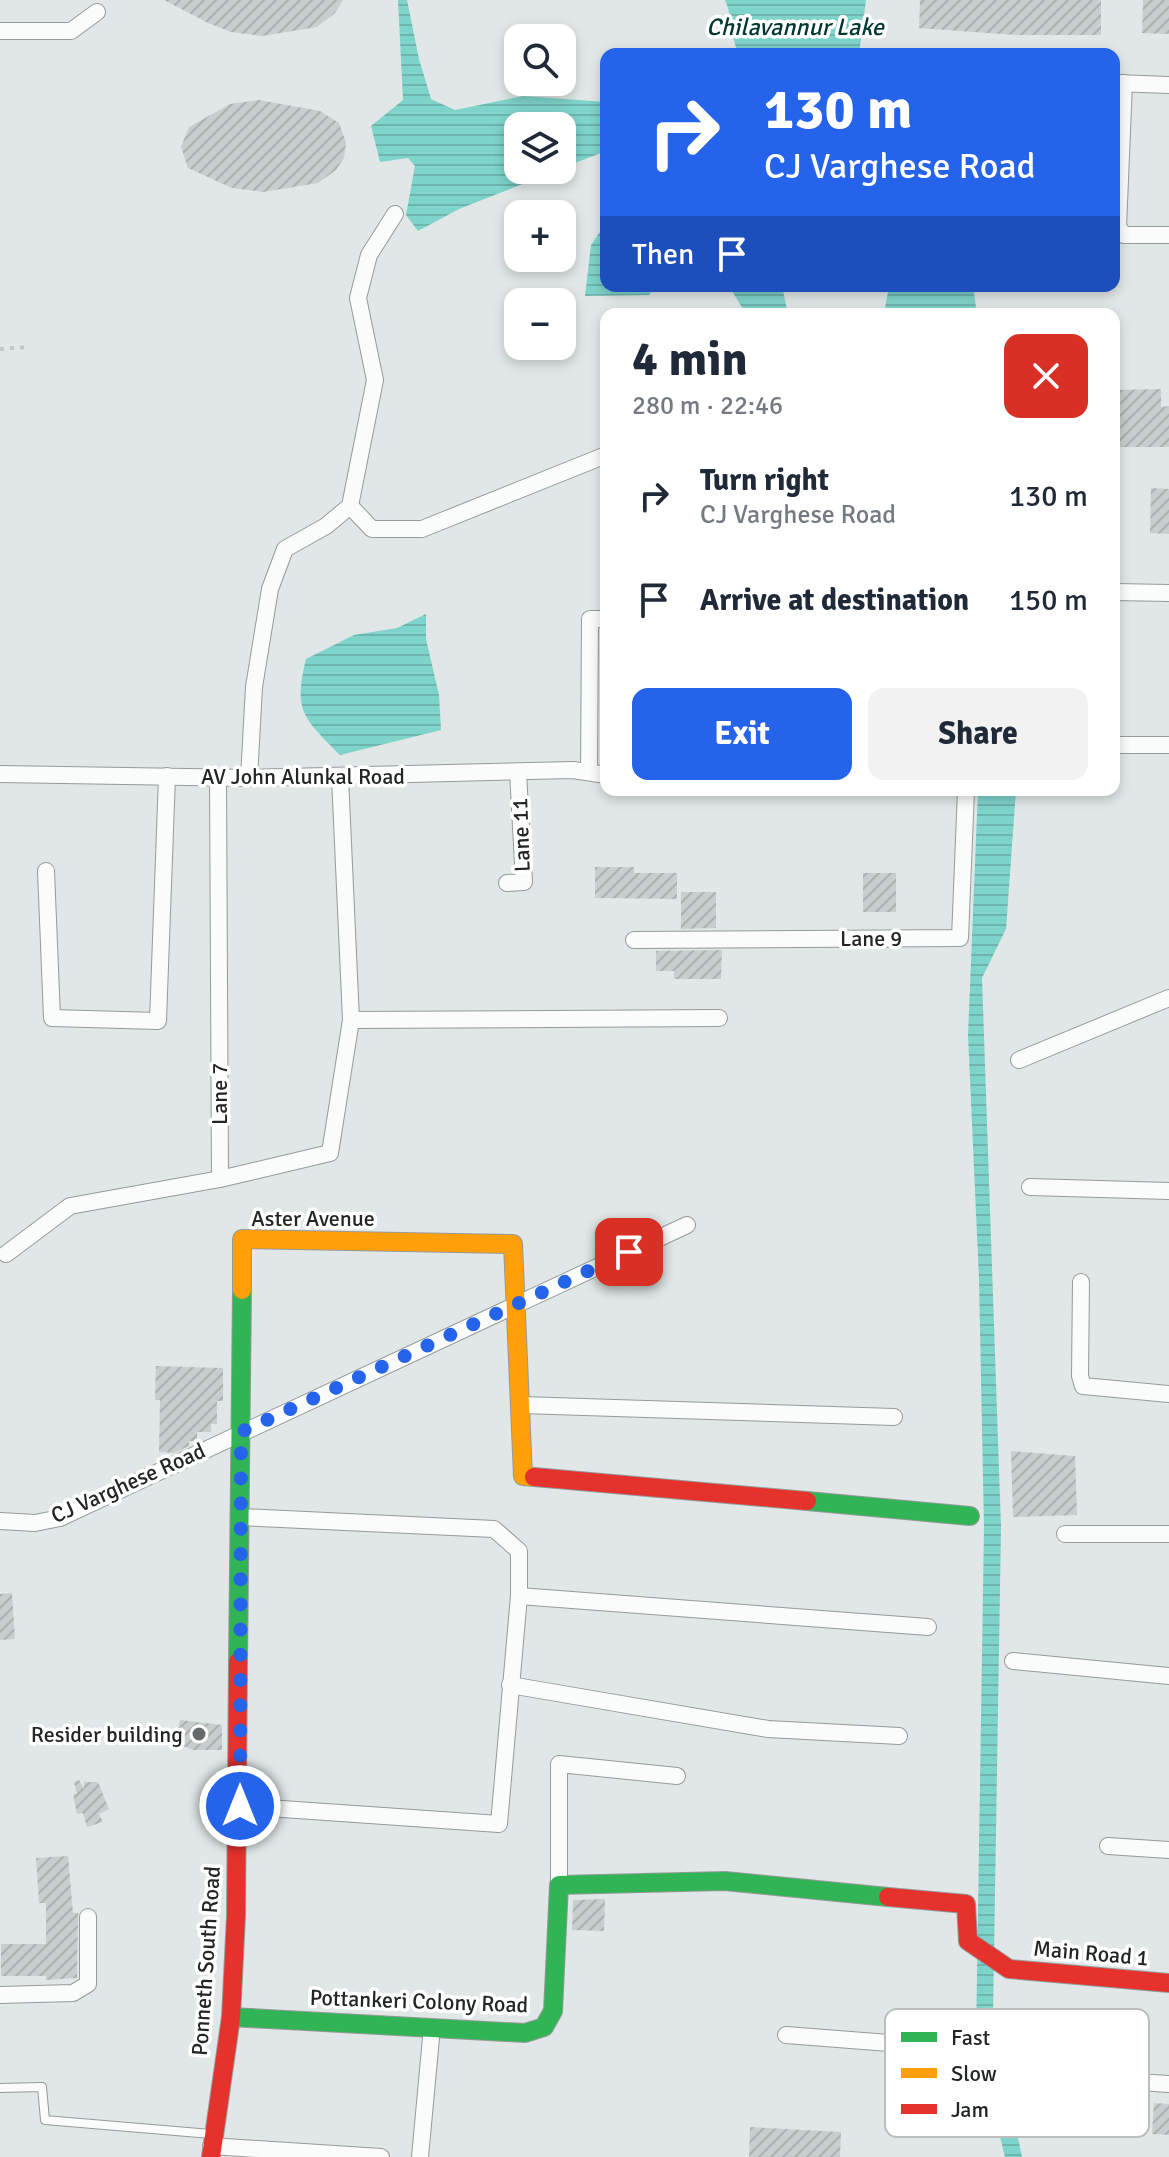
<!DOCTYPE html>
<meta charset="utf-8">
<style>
:root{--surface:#fff;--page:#f2f2f3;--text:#1f2937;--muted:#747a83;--accent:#2563eb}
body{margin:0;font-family:Signika,sans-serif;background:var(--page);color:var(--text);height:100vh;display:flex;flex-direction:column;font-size:30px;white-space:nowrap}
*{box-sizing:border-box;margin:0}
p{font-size:26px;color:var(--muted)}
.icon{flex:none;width:44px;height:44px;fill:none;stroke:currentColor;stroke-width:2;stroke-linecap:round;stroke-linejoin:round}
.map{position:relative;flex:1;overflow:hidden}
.details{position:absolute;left:600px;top:308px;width:520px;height:488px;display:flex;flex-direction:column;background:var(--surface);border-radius:16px;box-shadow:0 4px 12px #0003}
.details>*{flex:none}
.banner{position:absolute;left:600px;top:48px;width:520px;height:244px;border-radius:16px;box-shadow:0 4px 12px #0003;background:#2563eb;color:#fff;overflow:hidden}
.controls{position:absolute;left:504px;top:24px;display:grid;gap:16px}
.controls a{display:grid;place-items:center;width:72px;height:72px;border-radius:16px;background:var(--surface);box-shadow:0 4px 12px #0003;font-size:40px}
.pin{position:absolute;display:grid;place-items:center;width:68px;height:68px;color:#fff;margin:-34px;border-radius:16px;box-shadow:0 4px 12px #0006}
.me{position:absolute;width:88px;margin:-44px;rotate:0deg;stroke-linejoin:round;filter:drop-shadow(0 0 6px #0008)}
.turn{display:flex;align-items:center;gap:28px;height:168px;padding:0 32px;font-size:36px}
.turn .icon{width:104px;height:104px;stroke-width:2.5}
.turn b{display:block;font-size:56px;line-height:68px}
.then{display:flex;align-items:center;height:76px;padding:0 32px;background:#0003;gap:16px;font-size:30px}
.round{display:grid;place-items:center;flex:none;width:84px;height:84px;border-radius:16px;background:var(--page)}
.headline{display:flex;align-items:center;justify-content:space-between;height:136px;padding:0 32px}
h1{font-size:48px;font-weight:700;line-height:60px}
.cta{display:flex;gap:16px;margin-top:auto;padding:16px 32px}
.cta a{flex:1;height:92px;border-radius:16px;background:var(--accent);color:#fff;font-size:32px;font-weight:700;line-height:92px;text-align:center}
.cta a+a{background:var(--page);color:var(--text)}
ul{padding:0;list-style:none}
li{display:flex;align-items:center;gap:24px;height:104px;padding:0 32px}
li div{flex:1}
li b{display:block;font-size:30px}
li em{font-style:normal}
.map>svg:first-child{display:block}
.water{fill:url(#water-rules)}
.building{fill:url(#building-hatch)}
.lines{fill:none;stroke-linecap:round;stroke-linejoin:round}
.lane-casing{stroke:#959a9a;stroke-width:10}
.street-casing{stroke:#959a9a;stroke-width:18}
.fast-casing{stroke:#959a9a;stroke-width:20}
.slow-casing{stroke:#959a9a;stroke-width:20}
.jam-casing{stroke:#959a9a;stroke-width:20}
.path{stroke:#c4c5c5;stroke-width:4;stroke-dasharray:4 6;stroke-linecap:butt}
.lane{stroke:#fafbfb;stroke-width:8}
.street{stroke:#fafbfb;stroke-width:16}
.fast{stroke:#30b455;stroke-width:18}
.slow{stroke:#ff9f0a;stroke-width:18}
.jam{stroke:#e5322d;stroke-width:18}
.route{stroke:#2563eb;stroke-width:14;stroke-dasharray:0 25.2}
.poi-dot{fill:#646a69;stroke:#fff;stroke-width:3}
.labels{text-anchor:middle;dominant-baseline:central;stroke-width:7;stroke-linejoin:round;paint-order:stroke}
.street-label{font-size:22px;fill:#212625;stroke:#fff}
.poi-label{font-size:22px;fill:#212625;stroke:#fff;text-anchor:end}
.water-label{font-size:24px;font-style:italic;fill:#003732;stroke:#fff}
.key{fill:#fff;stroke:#bcbebe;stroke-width:2}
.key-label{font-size:22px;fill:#212625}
</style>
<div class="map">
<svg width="1169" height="2157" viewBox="0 0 1169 2157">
<defs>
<pattern id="water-rules" width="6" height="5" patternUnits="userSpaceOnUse" patternTransform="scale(2)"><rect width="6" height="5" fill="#7ed3ca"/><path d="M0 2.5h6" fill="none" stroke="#6db5ad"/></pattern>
<pattern id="building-hatch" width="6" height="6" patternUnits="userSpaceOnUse" patternTransform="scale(2)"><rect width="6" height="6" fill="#c8cecd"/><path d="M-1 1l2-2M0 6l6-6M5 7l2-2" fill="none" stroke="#acb1b0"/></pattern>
</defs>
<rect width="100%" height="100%" fill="#e0e7e6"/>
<g class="water">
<path d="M398,0H407L419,59L431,99L455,110L523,96L606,102V151L562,168V126H518V170H558L459,209L418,231L406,215L415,166L408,158L380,162L371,126L403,100Z"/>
<path d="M725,0H866L859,54H739C730,38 733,18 725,0Z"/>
<path d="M606,223V286H657L649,295L585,296L591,245Z"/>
<path d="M729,286H782L788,314H746Z"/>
<path d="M889,286H973L977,314H884Z"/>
<path d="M426,614V639L439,695L441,730L340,755C304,718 293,712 306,659L354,635L397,628Z"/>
<path d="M978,790H1016L1006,929L982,978L1001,1527L993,2016L1022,2157H1005L976,2039L984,1527L979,1279L968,1035Z"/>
</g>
<g class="building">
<path d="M164,0H343L335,13L317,27L262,36L231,32L208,23Z"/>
<path d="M920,0H1101V35H1015L919,28Z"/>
<path d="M1143,0H1169V34L1142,33Z"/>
<path d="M259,100L320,111L339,123L346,143L344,158L336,170L318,183L263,192L232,188L188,168L181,147L189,127L230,104Z"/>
<path d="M1161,389V407L1169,406V447H1114V390Z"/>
<path d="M1151,488L1169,489V534L1150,533Z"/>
<path d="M595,867H634V873H677V899L595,898Z"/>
<rect x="863" y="873" width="33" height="39"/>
<path d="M681,892H716V928L681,929Z"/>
<path d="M722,950L721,979H674V971H656V951Z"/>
<path d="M156,1366L223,1368V1401H217V1424H211V1432H197V1441H189V1446L174,1453L159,1452L160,1400H155Z"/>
<path d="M1011,1451L1075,1456L1077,1515L1013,1517Z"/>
<path d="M12,1593L15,1639L0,1640V1594Z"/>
<path d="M180,1720L222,1725V1750H193L175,1743Z"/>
<path d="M79,1780L84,1789V1782H98L109,1809L99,1814L103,1822L87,1827L83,1813L77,1814L73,1794H77L74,1782Z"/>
<path d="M68,1856L73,1913H78L77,1978L46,1980V1976H1V1944H46V1903H39L36,1858Z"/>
<path d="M605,1899L604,1931L572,1930L573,1900Z"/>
<path d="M1154,2103L1169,2104V2135L1152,2134Z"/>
<path d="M750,2127L841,2132L840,2157H749Z"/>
</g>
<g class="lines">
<defs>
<path id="lane" d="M0,2088L42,2087L45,2120L211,2134"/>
<g id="street">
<path d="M0,31H71L97,12"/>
<path d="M1115,83L1169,85"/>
<path d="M1124,83L1118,227L1124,235H1169"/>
<path d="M350,506L372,529H422L606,455"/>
<path d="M1114,592L1169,593"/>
<path d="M1114,745H1169"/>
<path d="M589,772L590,619H606"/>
<path d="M0,774L249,778L573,770L606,775"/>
<path d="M340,777L351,1020L719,1018"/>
<path d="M249,778L254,687L270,589L285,549L326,526L350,506L375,380L358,298L369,255L395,214"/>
<path d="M46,871L52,1018L158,1021L167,776"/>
<path d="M507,883L524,882L518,772"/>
<path d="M634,940L960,938L966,790"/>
<path d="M1019,1060L1169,998"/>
<path d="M220,1179L330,1153L351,1020"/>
<path d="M1030,1187L1169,1191"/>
<path d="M6,1254L70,1206L220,1179L218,777"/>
<path d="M1081,1282L1080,1376L1083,1386L1169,1394"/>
<path d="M521,1405L894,1417"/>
<path d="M0,1521L35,1523L60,1518L687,1225"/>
<path d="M1065,1534H1169"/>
<path d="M519,1596L928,1627"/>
<path d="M1013,1661L1169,1676"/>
<path d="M510,1685L768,1729L899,1736"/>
<path d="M240,1806L499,1824L519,1596V1551L494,1529L241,1517"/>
<path d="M1108,1846L1169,1850"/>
<path d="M559,1885V1764L677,1776"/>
<path d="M0,1995L73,1993L88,1984V1917"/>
<path d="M786,2035L954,2048L967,2053L972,2071L973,2127"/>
<path d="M972,2071L1169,2084"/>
<path d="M211,2146L381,2157"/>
<path d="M420,2157L432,2027"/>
</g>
<g id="fast">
<path d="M807,1501L970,1516"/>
<path d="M238,1662L242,1290"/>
<path d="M231,2017L525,2033L544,2027L553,2011L559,1885L725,1881L888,1897"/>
</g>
<path id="slow" d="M242,1290V1239L513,1244L523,1476L534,1477"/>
<g id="jam">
<path d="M534,1477L807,1501"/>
<path d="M888,1897L966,1904L968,1941L1009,1969L1169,1983"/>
<path d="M211,2157L231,2017L236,1916L238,1662"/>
</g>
</defs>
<use href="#lane" class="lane-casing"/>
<use href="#street" class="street-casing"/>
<use href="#fast" class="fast-casing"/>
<use href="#slow" class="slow-casing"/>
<use href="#jam" class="jam-casing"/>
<path class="path" d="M0,349L29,347"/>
<use href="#lane" class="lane"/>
<use href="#street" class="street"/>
<use href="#fast" class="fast"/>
<use href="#slow" class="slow"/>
<use href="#jam" class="jam"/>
</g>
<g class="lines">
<path class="route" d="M240,1806L241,1432L629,1252"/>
</g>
<circle class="poi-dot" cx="199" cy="1734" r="8"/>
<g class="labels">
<g class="street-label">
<text x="303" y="776">AV John Alunkal Road</text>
<text transform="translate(521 835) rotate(-92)">Lane 11</text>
<text x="871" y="938">Lane 9</text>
<text transform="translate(219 1094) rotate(-90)">Lane 7</text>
<text x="313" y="1218">Aster Avenue</text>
<text transform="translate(128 1483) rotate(-24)">CJ Varghese Road</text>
<text transform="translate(1091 1953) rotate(5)">Main Road 1</text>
<text transform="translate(206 1961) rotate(-86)">Ponneth South Road</text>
<text transform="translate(419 2001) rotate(2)">Pottankeri Colony Road</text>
</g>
<g class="poi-label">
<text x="183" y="1734">Resider building</text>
</g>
<g class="water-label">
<text x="795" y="27">Chilavannur Lake</text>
</g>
</g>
<rect x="885" y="2009" width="264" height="128" rx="12" class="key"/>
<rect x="901" y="2032" width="36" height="10" fill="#30b455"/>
<rect x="901" y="2068" width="36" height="10" fill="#ff9f0a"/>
<rect x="901" y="2104" width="36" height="10" fill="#e5322d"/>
<g class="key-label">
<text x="951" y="2045">Fast</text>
<text x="951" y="2081">Slow</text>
<text x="951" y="2117">Jam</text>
</g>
</svg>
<div class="controls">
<a><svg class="icon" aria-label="search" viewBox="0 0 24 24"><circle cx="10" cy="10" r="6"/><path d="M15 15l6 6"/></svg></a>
<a><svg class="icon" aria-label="layers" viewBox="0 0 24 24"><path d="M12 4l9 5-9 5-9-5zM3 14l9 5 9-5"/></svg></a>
<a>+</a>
<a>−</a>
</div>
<div class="pin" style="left:629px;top:1252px;background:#d93025"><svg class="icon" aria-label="arrive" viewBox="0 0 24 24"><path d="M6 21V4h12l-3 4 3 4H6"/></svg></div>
<svg class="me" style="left:240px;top:1806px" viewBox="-20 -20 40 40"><circle r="17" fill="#2563eb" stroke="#fff" stroke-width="3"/><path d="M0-11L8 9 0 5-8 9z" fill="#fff"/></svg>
<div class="banner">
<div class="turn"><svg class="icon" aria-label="right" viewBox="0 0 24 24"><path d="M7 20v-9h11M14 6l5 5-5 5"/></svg><div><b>130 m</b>CJ Varghese Road</div></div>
<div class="then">Then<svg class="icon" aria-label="arrive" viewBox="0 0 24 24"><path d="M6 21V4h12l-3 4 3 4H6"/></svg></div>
</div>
<section class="details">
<div class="headline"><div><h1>4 min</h1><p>280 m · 22:46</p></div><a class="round" style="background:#d93025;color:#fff"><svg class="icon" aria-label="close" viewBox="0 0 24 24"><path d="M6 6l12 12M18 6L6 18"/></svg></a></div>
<ul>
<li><svg class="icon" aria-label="right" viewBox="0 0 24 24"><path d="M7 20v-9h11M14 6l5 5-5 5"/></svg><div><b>Turn right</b><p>CJ Varghese Road</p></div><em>130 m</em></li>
<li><svg class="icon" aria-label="arrive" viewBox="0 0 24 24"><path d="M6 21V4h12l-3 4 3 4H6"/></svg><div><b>Arrive at destination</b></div><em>150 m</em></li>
</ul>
<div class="cta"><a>Exit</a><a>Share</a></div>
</section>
</div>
